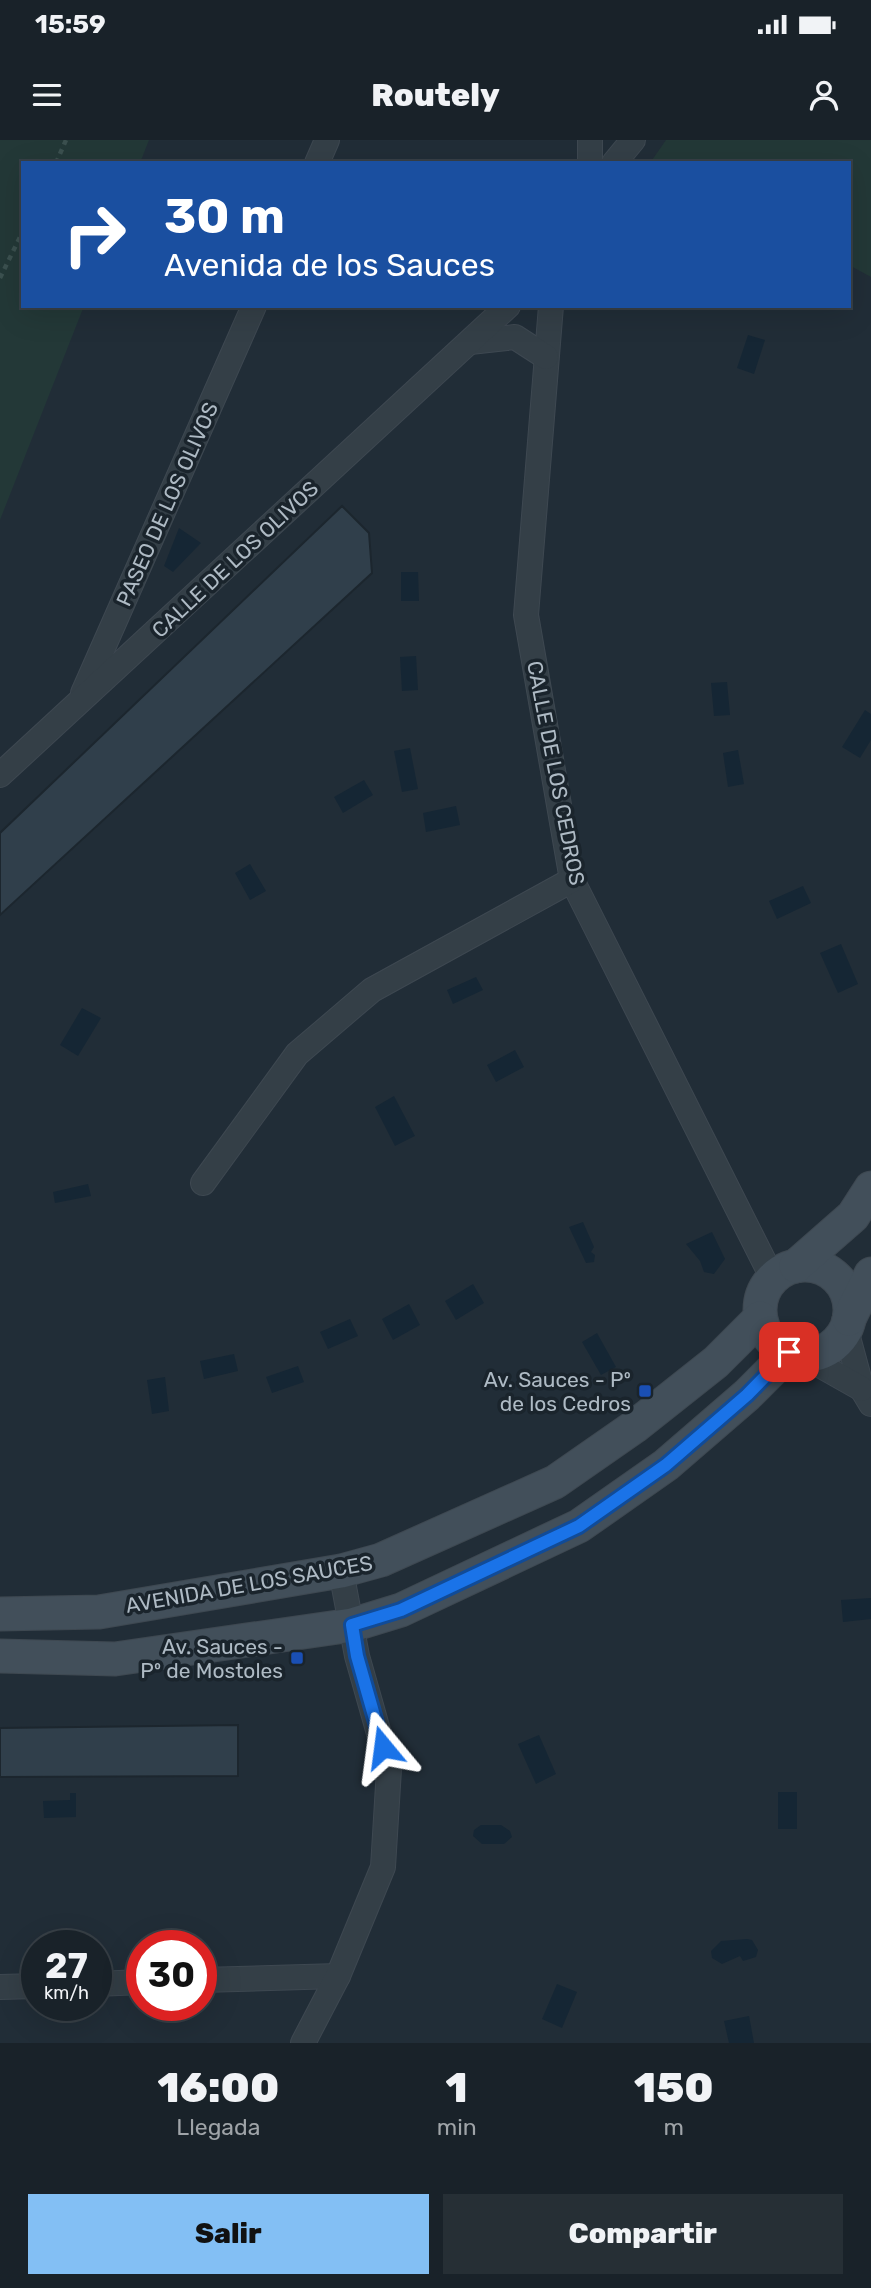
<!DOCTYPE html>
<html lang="es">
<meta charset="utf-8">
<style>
:root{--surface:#192229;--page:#262f35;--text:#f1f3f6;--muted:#9fa4a8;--line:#373f46;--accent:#83bff4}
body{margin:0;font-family:Rubik,sans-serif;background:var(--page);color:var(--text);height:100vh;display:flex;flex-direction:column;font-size:26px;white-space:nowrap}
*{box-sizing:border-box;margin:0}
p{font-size:23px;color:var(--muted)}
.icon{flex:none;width:38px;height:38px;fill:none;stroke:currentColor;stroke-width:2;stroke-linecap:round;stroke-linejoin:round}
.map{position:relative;height:1903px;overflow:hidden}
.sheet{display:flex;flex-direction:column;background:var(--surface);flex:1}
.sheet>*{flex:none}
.top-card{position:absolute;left:21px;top:21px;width:830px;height:147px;border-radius:0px;box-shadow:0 7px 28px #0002,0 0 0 2px var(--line);background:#1a4fa0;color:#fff;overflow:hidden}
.speed{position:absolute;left:21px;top:1790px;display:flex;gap:14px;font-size:35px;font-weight:700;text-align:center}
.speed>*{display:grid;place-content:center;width:91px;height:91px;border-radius:50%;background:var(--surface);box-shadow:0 7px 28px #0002,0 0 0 2px var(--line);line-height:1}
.speed small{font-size:18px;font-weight:400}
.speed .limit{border:10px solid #d22;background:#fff;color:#111}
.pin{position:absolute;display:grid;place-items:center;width:60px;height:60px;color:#fff;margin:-30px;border-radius:14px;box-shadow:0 4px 10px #0006}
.me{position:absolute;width:77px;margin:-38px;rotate:344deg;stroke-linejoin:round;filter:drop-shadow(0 0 5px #0008)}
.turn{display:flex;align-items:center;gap:24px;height:147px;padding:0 28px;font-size:32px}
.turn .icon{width:91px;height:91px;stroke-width:2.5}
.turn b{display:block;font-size:49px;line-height:60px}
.eta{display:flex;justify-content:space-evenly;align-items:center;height:119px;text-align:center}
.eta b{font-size:42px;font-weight:800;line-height:49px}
.cta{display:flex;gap:14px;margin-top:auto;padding:14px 28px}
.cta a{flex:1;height:80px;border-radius:0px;background:var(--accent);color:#111;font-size:28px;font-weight:800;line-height:80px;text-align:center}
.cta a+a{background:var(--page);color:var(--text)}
.status{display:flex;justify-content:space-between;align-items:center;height:49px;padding:0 35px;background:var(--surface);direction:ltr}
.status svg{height:19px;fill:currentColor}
header{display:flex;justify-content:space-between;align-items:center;height:91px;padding:0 28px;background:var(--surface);font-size:32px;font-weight:800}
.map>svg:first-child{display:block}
.green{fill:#233837}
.water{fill:#152634}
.building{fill:#303f4b;stroke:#1c262e;stroke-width:2}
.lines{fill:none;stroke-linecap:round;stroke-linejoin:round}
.street-casing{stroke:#3e4851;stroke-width:26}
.secondary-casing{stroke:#3e4851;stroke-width:35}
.path{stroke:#3b504f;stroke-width:4.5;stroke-dasharray:5 5;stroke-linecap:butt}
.street{stroke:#343f47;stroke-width:24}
.secondary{stroke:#424f5a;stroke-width:33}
.route-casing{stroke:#114b97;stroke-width:18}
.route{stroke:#1a73e8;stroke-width:12}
.transit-dot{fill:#1a4fb4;stroke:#1a242c;stroke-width:2.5}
.labels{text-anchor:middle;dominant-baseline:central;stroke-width:7;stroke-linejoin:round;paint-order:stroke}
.street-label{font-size:21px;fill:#aebac4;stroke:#1a242c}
.poi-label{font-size:21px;fill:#aebac4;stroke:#1a242c;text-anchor:end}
</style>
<div class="status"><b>15:59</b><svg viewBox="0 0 49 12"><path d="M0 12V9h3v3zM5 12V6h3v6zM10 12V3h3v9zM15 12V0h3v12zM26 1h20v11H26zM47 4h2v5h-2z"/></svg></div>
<header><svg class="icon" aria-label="menu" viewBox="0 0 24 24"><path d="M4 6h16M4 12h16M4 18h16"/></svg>Routely<svg class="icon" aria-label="person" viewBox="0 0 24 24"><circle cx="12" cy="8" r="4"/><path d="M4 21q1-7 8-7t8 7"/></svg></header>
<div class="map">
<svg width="871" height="1903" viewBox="0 0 871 1903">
<rect width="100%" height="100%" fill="#212d37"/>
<g class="green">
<path d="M0,0H149L140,23H23V166H84L0,380Z"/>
<path d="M666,0H871V137L849,125V23H650Z"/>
</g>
<g class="water">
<path d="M748,195L765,200L754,234L737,228Z"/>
<path d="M179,388L201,403L173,432L164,426Z"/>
<path d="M401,432H418L419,461H401Z"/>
<path d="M416,516L418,550L402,551L400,517Z"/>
<path d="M727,542L730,575L714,576L711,543Z"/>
<path d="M865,570L871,574V600L860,618L842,607Z"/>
<path d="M410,608L418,649L402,652L394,611Z"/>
<path d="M738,610L744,644L728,647L723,613Z"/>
<path d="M364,640L373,655L343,673L334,657Z"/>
<path d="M456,666L460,685L426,692L423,673Z"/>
<path d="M250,724L266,751L250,760L235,733Z"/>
<path d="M803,746L811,763L777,779L769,761Z"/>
<path d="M841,804L858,844L838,853L820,813Z"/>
<path d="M476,837L483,850L453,864L447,850Z"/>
<path d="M82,868L101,878L78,916L60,905Z"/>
<path d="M515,910L524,927L496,942L487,925Z"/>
<path d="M394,956L415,996L395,1006L375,967Z"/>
<path d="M88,1044L91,1056L55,1063L53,1052Z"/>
<path d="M583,1082L594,1107L591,1112L595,1115L594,1122L586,1123L569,1087Z"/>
<path d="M712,1092L725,1119L714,1134L704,1132L700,1121L686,1104Z"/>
<path d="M473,1144L484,1163L456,1180L445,1161Z"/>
<path d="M409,1164L420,1185L393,1200L382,1179Z"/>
<path d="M350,1179L358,1196L328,1209L320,1192Z"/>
<path d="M597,1193L616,1227L601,1235L582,1202Z"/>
<path d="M234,1214L238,1231L204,1239L200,1221Z"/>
<path d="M298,1226L304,1242L272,1253L266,1237Z"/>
<path d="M165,1237L169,1271L152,1274L147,1240Z"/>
<path d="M871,1458V1479L843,1482L841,1460Z"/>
<path d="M539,1595L556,1634L536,1644L518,1604Z"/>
<rect x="778" y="1652" width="19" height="37"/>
<path d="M70,1653H76V1677L44,1678L43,1661L70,1660Z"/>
<path d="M481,1685H501L510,1691L512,1697L504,1704H482L473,1696L474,1690Z"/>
<path d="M747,1799L752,1800L758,1810L756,1817L743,1821L740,1816L722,1824L712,1818L711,1811L721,1801Z"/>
<path d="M557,1844L577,1852L562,1888L542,1879Z"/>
<path d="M749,1876L754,1903H729L724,1881Z"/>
</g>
<g class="building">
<path d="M342,366L369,393L372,433L0,775V693Z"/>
<path d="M238,1585V1636L0,1637V1588Z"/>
</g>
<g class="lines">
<defs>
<g id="street">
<path d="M317,23L327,0"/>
<path d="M590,23V0"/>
<path d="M614,23L633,0"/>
<path d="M551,166L526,475L572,740L773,1139"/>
<path d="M470,202L515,197L546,217"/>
<path d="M83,553L254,166"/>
<path d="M0,635L508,166"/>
<path d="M203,1043L297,914L372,850L572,740"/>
<path d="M846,1190L862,1249L871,1264"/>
<path d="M800,1214L862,1249"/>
<path d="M201,1840L338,1836"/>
<path d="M96,1844L142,1842"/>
<path d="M0,1847L37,1846"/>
<path d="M303,1903L338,1836L383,1727L389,1629L357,1516L341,1431"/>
</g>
<g id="secondary">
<circle cx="805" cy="1170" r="45"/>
<path d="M796,1126L853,1076L871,1048"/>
<path d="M849,1179L871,1134"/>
<path d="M0,1474L99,1472L341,1431L381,1420L555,1342L634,1287L716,1222L760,1178"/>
<path d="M0,1516L115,1519L352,1485L401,1470L579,1386L666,1325L747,1255L790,1212"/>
</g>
</defs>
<use href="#street" class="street-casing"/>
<use href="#secondary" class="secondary-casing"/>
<g class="path">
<path d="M56,23L66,0"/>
<path d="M0,138L23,91"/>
</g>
<use href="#street" class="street"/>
<use href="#secondary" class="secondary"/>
</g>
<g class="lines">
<defs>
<path id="route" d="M383,1607L357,1516L352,1485L401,1470L579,1386L666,1325L747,1255L789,1212"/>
</defs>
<use href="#route" class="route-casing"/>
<use href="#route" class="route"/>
</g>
<g class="transit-dot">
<rect x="638" y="1244" width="14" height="14" rx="3.5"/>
<rect x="290" y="1511" width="14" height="14" rx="3.5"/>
</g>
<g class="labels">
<g class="street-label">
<text transform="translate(167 364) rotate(-66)">PASEO DE LOS OLIVOS</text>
<text transform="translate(235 419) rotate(-43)">CALLE DE LOS OLIVOS</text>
<text transform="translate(556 633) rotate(79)">CALLE DE LOS CEDROS</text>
<text transform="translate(249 1444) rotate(-10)">AVENIDA DE LOS SAUCES</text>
</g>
<g class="poi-label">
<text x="631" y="1239">Av. Sauces - Pº<tspan x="631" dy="24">de los Cedros</tspan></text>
<text x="283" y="1506">Av. Sauces -<tspan x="283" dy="24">Pº de Mostoles</tspan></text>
</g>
</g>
</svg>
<div class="speed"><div>27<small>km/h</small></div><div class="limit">30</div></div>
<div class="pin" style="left:789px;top:1212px;background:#d93025"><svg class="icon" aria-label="arrive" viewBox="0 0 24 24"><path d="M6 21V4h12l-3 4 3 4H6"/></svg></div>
<svg class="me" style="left:383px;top:1607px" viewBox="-20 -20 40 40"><path d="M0-17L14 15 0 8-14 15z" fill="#1a73e8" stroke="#fff" stroke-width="4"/></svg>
<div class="top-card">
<div class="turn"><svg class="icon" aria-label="right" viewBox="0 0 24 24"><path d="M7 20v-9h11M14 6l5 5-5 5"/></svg><div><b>30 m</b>Avenida de los Sauces</div></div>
</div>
</div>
<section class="sheet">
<div class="eta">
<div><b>16:00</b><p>Llegada</p></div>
<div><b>1</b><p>min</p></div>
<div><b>150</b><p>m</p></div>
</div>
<div class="cta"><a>Salir</a><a>Compartir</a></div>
</section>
